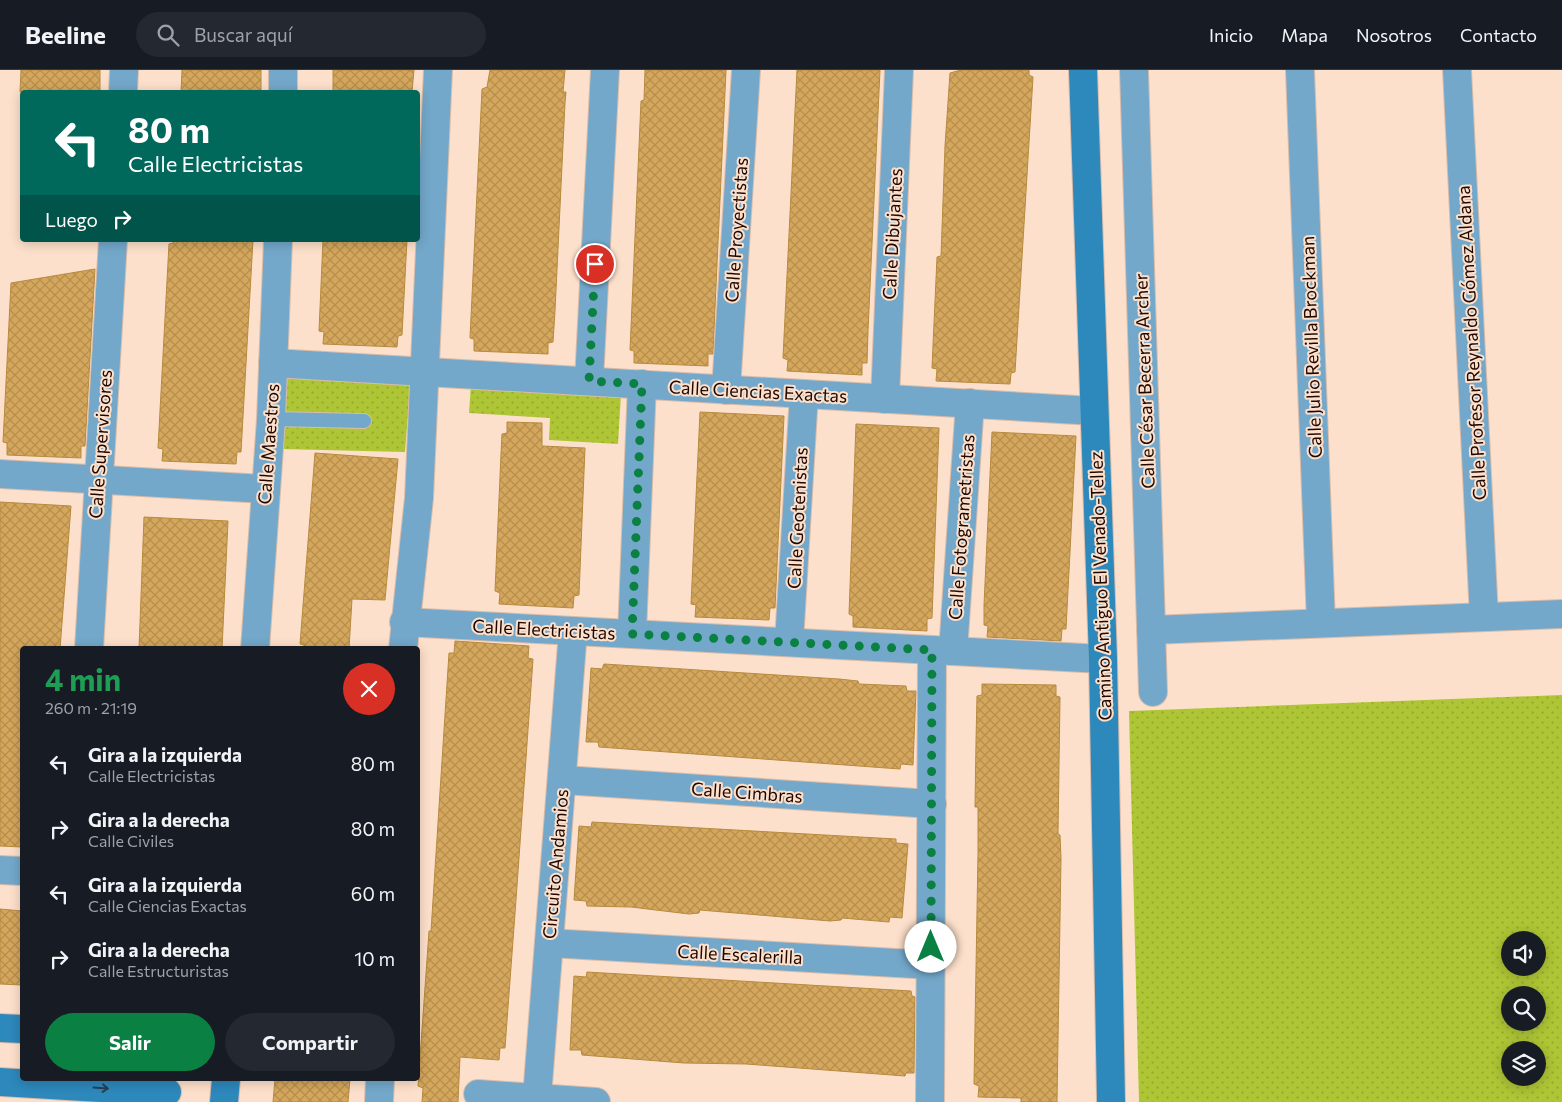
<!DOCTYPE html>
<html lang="es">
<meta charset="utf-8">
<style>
:root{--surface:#171b24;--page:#242831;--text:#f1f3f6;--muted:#9ea1a6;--line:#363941;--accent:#0b8043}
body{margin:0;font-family:Commissioner,sans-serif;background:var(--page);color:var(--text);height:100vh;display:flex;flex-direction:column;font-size:19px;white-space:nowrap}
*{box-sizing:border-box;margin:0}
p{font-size:16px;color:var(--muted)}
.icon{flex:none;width:28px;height:28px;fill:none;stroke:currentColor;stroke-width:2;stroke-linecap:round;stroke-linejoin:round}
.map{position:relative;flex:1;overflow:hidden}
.details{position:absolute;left:20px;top:576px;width:400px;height:435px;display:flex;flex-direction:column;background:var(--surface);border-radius:5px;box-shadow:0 2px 12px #0003}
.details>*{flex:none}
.top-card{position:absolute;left:20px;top:20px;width:400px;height:152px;border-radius:5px;box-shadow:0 2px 12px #0003;background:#00695c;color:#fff;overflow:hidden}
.fabs{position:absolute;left:1501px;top:861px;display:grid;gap:10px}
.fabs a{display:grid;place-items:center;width:45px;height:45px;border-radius:50%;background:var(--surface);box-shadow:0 2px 12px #0003;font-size:25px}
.pin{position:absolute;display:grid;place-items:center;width:42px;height:42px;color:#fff;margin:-21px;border:2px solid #fff;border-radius:50%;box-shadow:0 1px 5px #0007}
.me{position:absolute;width:55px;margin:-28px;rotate:0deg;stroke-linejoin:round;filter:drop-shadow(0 0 4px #0008)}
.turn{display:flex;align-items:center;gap:18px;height:105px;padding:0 25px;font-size:22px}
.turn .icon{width:65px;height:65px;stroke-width:2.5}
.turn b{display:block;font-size:35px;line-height:42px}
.then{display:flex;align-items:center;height:48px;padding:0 25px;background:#0003;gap:10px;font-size:19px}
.round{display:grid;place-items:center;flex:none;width:52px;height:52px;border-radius:26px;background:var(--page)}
.overview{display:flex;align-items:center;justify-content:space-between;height:85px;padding:0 25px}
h1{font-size:30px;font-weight:700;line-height:38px;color:#1e9e55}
.cta{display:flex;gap:10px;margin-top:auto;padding:10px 25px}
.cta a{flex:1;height:58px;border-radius:30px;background:var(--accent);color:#fff;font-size:20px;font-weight:700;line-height:58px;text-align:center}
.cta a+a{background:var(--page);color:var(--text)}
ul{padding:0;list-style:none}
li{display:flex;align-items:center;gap:15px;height:65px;padding:0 25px}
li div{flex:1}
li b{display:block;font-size:19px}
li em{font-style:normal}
header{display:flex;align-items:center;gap:30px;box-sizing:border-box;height:70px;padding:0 25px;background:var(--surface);border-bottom:1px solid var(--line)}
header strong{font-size:24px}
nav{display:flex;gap:28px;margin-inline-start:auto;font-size:18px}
.search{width:350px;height:45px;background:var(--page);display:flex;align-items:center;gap:12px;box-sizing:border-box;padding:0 18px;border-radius:28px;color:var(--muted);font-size:19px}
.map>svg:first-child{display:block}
.green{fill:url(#green-dots);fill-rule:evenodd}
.building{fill:url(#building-cross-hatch);stroke:#b68a3e}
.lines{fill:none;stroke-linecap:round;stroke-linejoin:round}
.lane-casing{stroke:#d9bdab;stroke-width:16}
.street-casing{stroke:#d9bdab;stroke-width:30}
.secondary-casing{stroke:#d9bdab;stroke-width:30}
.lane{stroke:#73a8ca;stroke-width:14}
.street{stroke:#73a8ca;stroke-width:28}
.secondary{stroke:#2d88bb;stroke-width:28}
.oneway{stroke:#254154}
.route{stroke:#0b8043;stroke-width:9;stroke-dasharray:0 16.2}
.labels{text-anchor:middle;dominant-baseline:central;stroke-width:4;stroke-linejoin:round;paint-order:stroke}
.street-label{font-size:18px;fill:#1f0700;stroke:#fde0cb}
</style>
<header>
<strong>Beeline</strong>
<div class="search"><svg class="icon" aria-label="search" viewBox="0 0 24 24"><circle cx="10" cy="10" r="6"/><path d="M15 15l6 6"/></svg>Buscar aquí</div>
<nav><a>Inicio</a><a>Mapa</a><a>Nosotros</a><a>Contacto</a></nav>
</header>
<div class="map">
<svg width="1562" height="1032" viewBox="0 0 1562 1032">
<defs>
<pattern id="green-dots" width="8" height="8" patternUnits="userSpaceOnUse" patternTransform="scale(1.25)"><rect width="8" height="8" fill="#aec535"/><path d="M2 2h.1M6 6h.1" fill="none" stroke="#95a82d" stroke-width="1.8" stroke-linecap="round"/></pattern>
<pattern id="building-cross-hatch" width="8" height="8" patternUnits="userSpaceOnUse" patternTransform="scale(1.25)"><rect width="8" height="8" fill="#d5a75c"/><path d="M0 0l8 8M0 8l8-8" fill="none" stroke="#b68e4e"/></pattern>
</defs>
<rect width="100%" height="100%" fill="#fde0cb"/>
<g class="green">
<path d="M284,303L411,306L405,382L280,379Z"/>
<path d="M471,315L621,324L618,374L549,370L550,348L469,343Z"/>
<path d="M1562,625V1032H1139L1129,641ZM1510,870H1538V898H1510ZM1510,925H1538V952H1510ZM1510,980H1538V1008H1510Z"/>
</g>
<g class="building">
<path d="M21,0H100V22H20Z"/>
<path d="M182,0H261V22H181Z"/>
<path d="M333,0H414L412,22H333Z"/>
<path d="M490,0H565L563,22H566L565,33L555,241L553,272L548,273V284L474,281V269L470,268L482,19L487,17Z"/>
<path d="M645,0H726L715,238L713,284H708V296L634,293V281L630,280L641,31L644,30Z"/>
<path d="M797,0H880L868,261L867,293H862V305L787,301L788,290L783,288Z"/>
<path d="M961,0H1029V5L1033,7L1015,302L1011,303L1010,314L936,311L937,299L932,298L937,187L941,186L945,76L950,3Z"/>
<path d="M173,170H253L241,382H237L236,394L162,391L163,379L158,378L169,174L173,173Z"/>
<path d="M323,170H407L402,265L398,266L397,277L323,274L324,262L319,261Z"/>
<path d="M95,199L85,376H81V388L7,385V373L3,372L11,213Z"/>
<path d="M700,342L784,346L775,538H770L769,550L695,547L696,535L691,534Z"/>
<path d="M507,352L542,353V376L585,378L579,525L574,526L573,538L499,534L500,523L495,521L501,384L502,364L507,363Z"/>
<path d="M856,354L939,358L932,548L927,549V561L853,557V546L849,544Z"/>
<path d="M992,362L1076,366L1066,559H1062L1061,571L987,567L988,556L984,555V535Z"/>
<path d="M315,383L398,389L385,530L352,529L349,579H304V575L300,574Z"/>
<path d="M0,432L71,436L60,579H22V777L0,776Z"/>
<path d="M144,447L228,451L222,579H139Z"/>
<path d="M455,571L529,576L528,588L533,589L517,816L505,978H500L499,990L460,987L458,1032H422L423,1018L418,1016L429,861H431L449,583H454Z"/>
<path d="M604,594L839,609L858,611L859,614L906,616L907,621H916L913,695L901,694L900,699L599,677L598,672H586L591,598L602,599Z"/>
<path d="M982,614L1056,615V626L1060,627L1058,764L1060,765L1061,788L1057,1032H1021V1028L978,1027L979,1016L974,1014L978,783V737H975L976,671L977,626L982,625Z"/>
<path d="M592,752L896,769V773L908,774L902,848L890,847L889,852L842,848L841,850L830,851L700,840L699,843L689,844L631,837L587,836L586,831L574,830L579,756L591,757Z"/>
<path d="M0,839L22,841V915L0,914Z"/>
<path d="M587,902L911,921L912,926L915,927L914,1003H906L905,1006L746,994L684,993L582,985L581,980H570L572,941L574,906L586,907Z"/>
<path d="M275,1009H350L348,1032H273Z"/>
</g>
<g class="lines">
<defs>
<path id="lane" d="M271,349L364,351"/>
<g id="street">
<path d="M1134,0L1153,622"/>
<path d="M1300,0L1321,553"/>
<path d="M1457,0L1484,547"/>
<path d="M123,22L124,0"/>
<path d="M283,22V0"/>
<path d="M273,293L1094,341"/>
<path d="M589,311L605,0"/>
<path d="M726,320L746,0"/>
<path d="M885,329L899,0"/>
<path d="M0,404L265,419"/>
<path d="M404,552L1103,589"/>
<path d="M1151,560L1562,544"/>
<path d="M632,564L642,314"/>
<path d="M789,572L804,324"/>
<path d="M89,579L113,170"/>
<path d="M255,579L271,349L278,170"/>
<path d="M403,579L419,428L438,0"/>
<path d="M953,581L970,333"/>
<path d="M563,710L932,734"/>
<path d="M0,800L22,801"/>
<path d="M549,873L931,895"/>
<path d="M478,1024L596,1032"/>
<path d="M537,1027L573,561"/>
<path d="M379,1032L380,1009"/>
<path d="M930,1032L932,580"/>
</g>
<g id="secondary">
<path d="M1083,0L1103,589L1111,1032"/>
<path d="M0,958L22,959"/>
<path d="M0,1012L167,1022"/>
<path d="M224,1032L226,1009"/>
</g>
</defs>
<use href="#lane" class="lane-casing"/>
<use href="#street" class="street-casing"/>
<use href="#secondary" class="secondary-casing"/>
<use href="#lane" class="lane"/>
<use href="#street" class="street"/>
<use href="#secondary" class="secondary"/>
</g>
<defs><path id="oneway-shaft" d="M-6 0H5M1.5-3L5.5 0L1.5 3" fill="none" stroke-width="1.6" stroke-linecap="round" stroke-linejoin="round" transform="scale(1.25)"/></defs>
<use class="oneway" href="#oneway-shaft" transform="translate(101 1018) rotate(4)"/>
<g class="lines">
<path class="route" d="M595,194L589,311L642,314L632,564L932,580L931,877"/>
</g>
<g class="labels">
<g class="street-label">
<text transform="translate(736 160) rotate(-86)">Calle Proyectistas</text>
<text transform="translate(892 164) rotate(-87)">Calle Dibujantes</text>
<text transform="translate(1471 273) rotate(-93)">Calle Profesor Reynaldo Gómez Aldana</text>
<text transform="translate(1311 277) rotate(-92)">Calle Julio Revilla Brockman</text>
<text transform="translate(1144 311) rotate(-92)">Calle César Becerra Archer</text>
<text transform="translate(758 321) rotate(3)">Calle Ciencias Exactas</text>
<text transform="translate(100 374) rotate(-86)">Calle Supervisores</text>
<text transform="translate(268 374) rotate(-86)">Calle Maestros</text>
<text transform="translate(797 448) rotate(-87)">Calle Geotenistas</text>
<text transform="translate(961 457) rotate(-86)">Calle Fotogrametristas</text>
<text transform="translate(1100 516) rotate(-92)">Camino Antiguo El Venado-Tellez</text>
<text transform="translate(544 559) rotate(3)">Calle Electricistas</text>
<text transform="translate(747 722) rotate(4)">Calle Cimbras</text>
<text transform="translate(555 794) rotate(-85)">Circuito Andamios</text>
<text transform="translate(740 884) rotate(3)">Calle Escalerilla</text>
</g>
</g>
</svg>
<div class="fabs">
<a><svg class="icon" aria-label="sound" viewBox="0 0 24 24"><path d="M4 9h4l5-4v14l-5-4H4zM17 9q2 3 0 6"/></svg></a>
<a><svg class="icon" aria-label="search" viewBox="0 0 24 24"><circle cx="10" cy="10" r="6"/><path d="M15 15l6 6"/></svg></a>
<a><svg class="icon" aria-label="layers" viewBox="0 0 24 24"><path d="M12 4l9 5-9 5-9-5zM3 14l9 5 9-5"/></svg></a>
</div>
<div class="pin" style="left:595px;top:194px;background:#d93025"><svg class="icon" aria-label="arrive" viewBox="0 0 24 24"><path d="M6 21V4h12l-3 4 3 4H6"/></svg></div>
<svg class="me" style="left:931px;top:877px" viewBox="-20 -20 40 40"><circle r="19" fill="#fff"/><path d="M0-13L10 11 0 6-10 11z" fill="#0b8043"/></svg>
<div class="top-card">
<div class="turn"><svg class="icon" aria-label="left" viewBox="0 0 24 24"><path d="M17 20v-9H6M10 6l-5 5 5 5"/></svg><div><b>80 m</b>Calle Electricistas</div></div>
<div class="then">Luego<svg class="icon" aria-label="right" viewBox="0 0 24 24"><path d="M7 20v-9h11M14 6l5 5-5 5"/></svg></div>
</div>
<section class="details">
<div class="overview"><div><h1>4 min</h1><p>260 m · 21:19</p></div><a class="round" style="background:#d93025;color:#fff"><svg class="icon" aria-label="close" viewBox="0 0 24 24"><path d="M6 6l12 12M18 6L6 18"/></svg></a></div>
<ul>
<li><svg class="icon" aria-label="left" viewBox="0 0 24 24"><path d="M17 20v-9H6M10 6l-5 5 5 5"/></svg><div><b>Gira a la izquierda</b><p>Calle Electricistas</p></div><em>80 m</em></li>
<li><svg class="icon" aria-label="right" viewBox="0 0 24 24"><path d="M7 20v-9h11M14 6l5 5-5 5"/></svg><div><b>Gira a la derecha</b><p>Calle Civiles</p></div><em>80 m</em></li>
<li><svg class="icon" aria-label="left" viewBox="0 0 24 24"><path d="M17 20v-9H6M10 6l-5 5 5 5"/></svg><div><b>Gira a la izquierda</b><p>Calle Ciencias Exactas</p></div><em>60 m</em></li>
<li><svg class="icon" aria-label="right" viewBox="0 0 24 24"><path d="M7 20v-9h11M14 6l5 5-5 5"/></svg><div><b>Gira a la derecha</b><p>Calle Estructuristas</p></div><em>10 m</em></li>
</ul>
<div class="cta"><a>Salir</a><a>Compartir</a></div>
</section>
</div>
